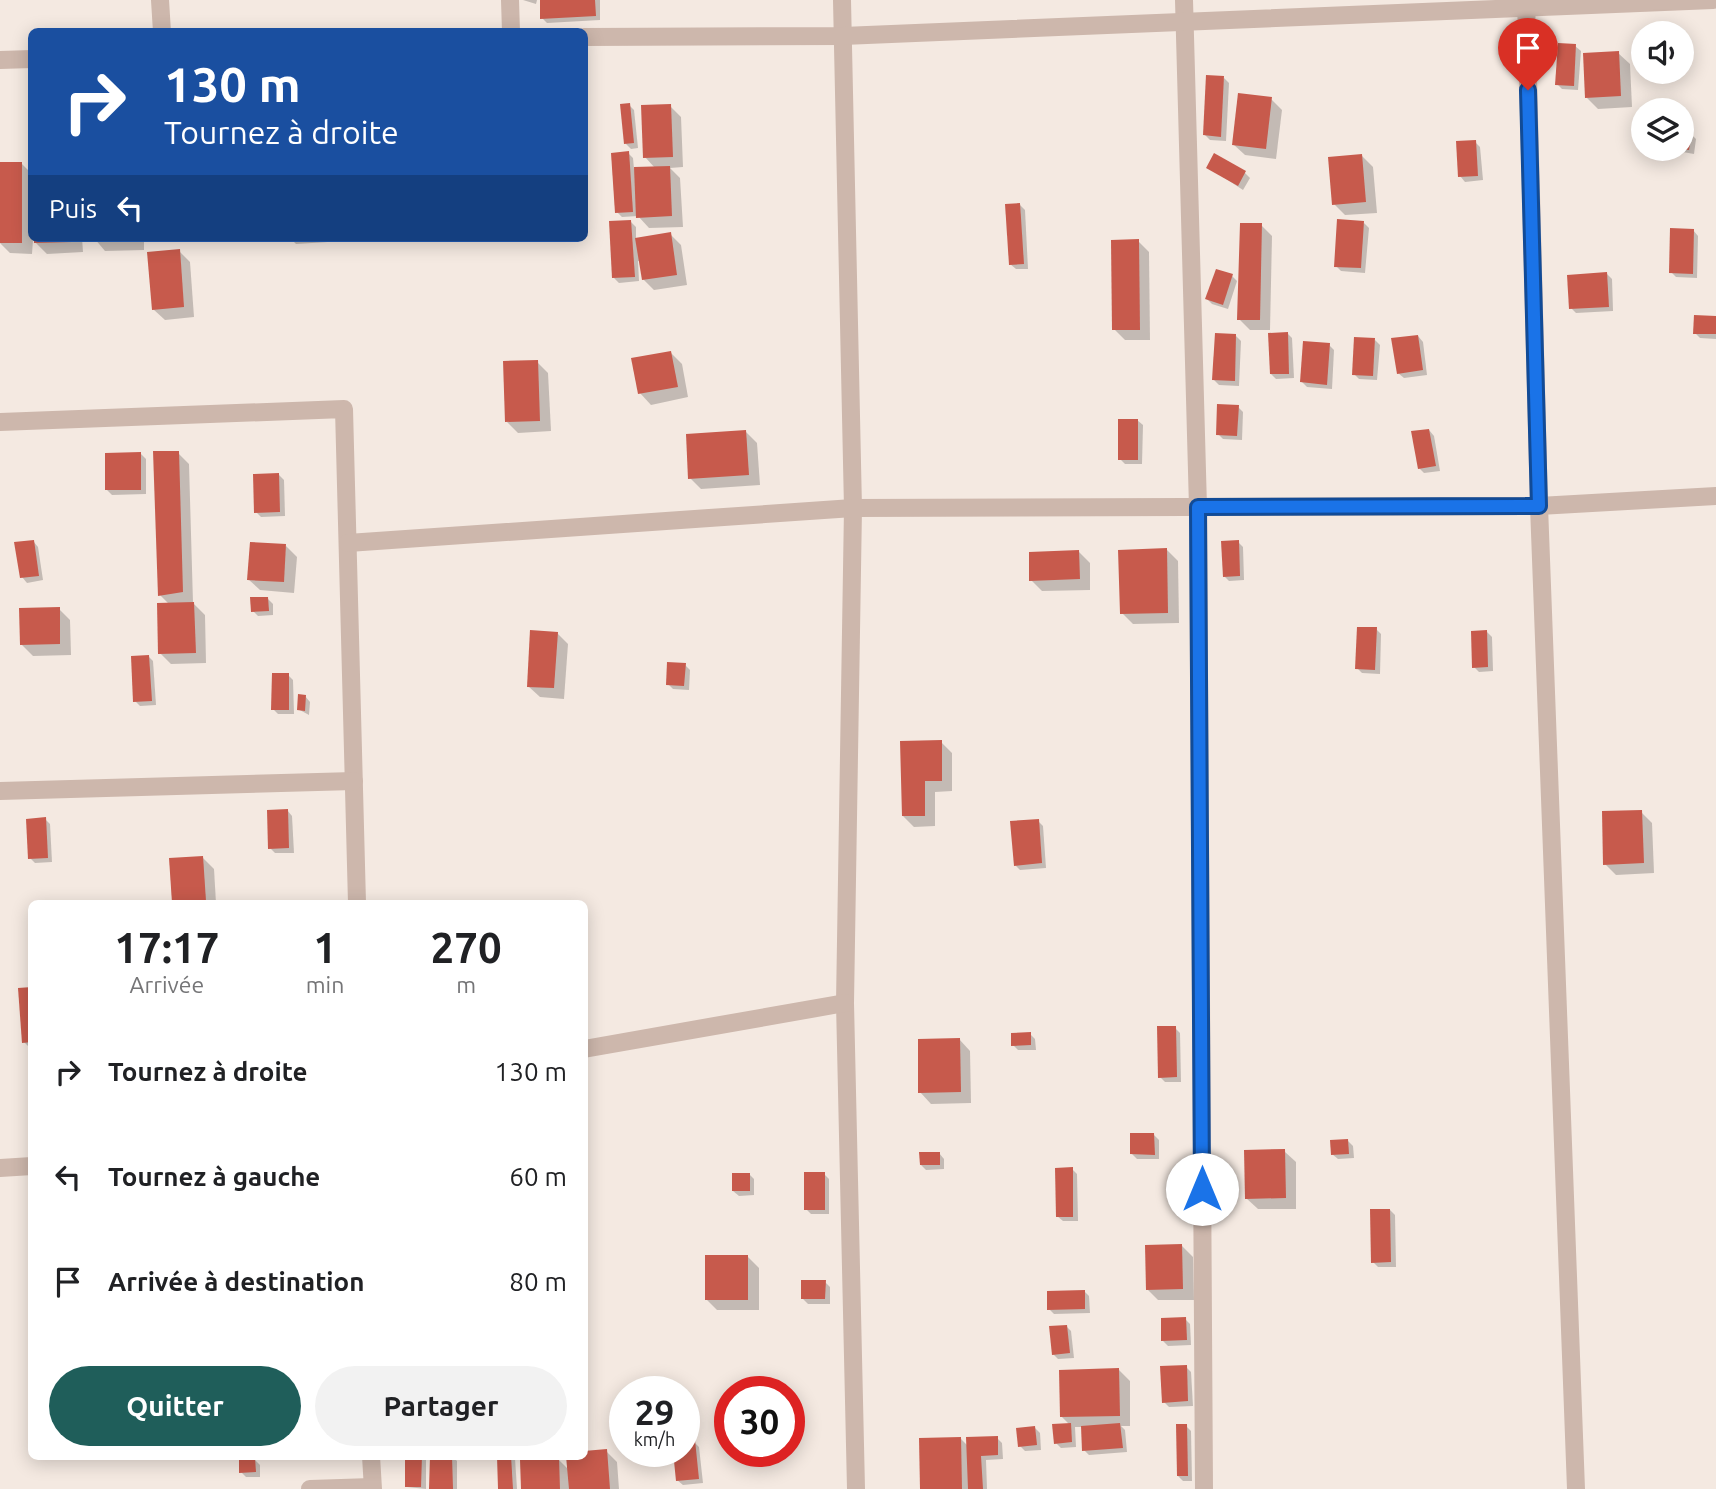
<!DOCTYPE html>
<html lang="fr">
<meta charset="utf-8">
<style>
:root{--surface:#fff;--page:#f2f2f2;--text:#202124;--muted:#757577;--accent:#1f5e5a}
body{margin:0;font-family:Ubuntu,sans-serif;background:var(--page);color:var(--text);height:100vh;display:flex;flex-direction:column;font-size:26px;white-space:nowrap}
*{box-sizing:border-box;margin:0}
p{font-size:23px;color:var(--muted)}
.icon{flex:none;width:38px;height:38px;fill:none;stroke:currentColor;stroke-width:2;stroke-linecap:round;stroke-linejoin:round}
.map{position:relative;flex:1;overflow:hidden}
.sheet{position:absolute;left:28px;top:900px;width:560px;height:560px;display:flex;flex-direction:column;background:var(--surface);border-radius:10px;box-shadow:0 4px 18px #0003}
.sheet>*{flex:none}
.top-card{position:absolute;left:28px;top:28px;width:560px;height:214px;border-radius:10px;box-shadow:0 4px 18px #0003;background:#1a4fa0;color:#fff;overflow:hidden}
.controls{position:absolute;left:1631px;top:21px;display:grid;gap:14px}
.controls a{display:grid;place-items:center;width:63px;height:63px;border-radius:50%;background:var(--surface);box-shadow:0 4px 18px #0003;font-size:35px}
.speed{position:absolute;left:609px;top:1376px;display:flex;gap:14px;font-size:35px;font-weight:700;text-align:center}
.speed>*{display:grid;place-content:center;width:91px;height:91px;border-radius:50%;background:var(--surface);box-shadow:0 4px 18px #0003;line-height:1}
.speed small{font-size:18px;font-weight:400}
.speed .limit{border:10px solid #d22;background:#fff;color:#111}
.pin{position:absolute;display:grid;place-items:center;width:60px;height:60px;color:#fff;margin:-72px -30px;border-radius:50% 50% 50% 0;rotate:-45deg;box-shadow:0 0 7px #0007}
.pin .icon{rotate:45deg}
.me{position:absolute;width:77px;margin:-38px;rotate:0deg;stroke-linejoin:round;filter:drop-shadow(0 0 5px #0008)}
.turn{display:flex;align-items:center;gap:24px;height:147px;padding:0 21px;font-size:32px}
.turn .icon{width:91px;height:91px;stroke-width:2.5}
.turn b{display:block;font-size:49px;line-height:60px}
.then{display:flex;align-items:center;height:66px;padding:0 21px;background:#0003;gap:14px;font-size:26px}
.eta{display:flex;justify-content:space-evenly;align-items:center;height:119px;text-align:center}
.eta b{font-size:42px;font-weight:600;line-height:49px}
.button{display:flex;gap:14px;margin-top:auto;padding:14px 21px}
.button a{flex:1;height:80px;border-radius:42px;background:var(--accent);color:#fff;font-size:28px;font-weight:600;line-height:80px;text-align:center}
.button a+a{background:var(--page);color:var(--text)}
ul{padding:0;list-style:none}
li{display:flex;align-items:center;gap:21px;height:105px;padding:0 21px}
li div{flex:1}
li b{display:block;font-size:26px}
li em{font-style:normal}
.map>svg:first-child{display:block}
.shadow{fill:#0003}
.building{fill:#c75a4c}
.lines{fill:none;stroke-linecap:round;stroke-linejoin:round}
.minor{stroke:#cdb7ac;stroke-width:18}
.route-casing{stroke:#114b97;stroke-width:18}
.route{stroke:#1a73e8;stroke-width:12}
</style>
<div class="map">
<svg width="1716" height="1489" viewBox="0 0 1716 1489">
<rect width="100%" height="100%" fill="#f4e9e1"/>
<g class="shadow">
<path d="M523,0H537L536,4Z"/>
<path d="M542,0H600V20L547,23L542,18Z"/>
<path d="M1575,46L1581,51L1578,90L1562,89L1557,84Z"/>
<path d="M1618,53L1630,64L1632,107L1598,109L1587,98Z"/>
<path d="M1224,78L1229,83L1226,141L1210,140L1205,135Z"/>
<path d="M1271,99L1282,110L1276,159L1245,155L1233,144Z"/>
<path d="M629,105L634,110L638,148L631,149L626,144Z"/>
<path d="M670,106L681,117L683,167L670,168L680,178L683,227L649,228L638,216L622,217L617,212L628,153L633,158L634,169L655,168L645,157Z"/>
<path d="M1682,132L1691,134L1696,139L1694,154L1666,149H1682Z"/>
<path d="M1475,142L1480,147L1483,180L1465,182L1460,176Z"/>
<path d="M1362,156L1373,167L1377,213L1345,215L1334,204Z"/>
<path d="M0,164H22L32,174V238H82L83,252L47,254L33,240L32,254L10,253L0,243Z"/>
<path d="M1208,167L1245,173L1250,178L1243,190Z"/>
<path d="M1020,205L1025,210L1028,269H1016L1010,264Z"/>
<path d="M631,222L636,227V239L670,234L681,245L687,285L654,290L643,279L640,261H638L639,281L619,283L614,278Z"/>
<path d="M1364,223L1369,228L1365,273L1341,271L1336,266Z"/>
<path d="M1261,225L1272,236L1270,330H1250L1239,319Z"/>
<path d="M1693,230L1698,236L1697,278L1676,277L1671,272Z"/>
<path d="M94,238H144V250L105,251Z"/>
<path d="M290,238H328V242L296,244Z"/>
<path d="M1138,241L1149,252L1150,340H1125L1114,329Z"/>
<path d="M179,251L190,262L194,317L165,320L153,309Z"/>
<path d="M1607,274L1612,279L1613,311L1576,313L1571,308Z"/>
<path d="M1232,276L1237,281L1228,309L1212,304L1207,299Z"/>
<path d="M1716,318V339L1700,338L1695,333Z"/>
<path d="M1287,333L1292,338L1294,378L1276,379L1271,374Z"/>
<path d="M1236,336L1241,341L1239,386L1219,385L1214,380Z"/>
<path d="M1418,336L1423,342L1427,375L1404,378L1398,373Z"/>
<path d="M1375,340L1380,345L1377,380L1359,379L1354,374Z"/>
<path d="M1329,345L1334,350L1332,389L1307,387L1302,382Z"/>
<path d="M671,353L682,364L688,397L651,405L640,393Z"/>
<path d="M537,362L548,373L551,431L518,433L507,422Z"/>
<path d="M1238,407L1243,412L1242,440L1223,439L1218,434Z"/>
<path d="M1137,420L1143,425L1142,464H1125L1120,459Z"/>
<path d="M1429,430L1434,436L1440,471L1424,473L1419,468Z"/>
<path d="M746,432L757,443L760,485L701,489L690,478Z"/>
<path d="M178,453L189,464L193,603L205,615L206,663L171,664L160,653L169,604L160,595Z"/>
<path d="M141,454L146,459V494L112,495L107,490Z"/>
<path d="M279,475L284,480L285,516L261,517L256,512Z"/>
<path d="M33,541L38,547L43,580L27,583L22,577Z"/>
<path d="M1238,542L1243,547L1244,580L1229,581L1224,576Z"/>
<path d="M286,546L297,557L294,593L260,590L248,579Z"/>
<path d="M1167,550L1178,561L1179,623L1133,624L1122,613Z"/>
<path d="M1079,552L1090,563V590L1042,591L1031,580Z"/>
<path d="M268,599L273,604V615L258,616L253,611Z"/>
<path d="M59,609L70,620L71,655L33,656L21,644Z"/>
<path d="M1376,629L1381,634L1380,674L1362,673L1357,668Z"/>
<path d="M1487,632L1492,637L1493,671L1479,672L1474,667Z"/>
<path d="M557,633L568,644L564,699L540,697L528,686Z"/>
<path d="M148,656L153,661L156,705L140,706L135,701Z"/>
<path d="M685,665L690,670L689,690L673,689L668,684Z"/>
<path d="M288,675L293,680L294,714H278L273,709Z"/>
<path d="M305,696L310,702L309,715L298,709Z"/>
<path d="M941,742L952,753V791L935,792V826L914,827L903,816Z"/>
<path d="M287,810L292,816L294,853H275L270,848Z"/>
<path d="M1641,812L1652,823L1654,873L1616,875L1605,864Z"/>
<path d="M45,819L50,824L52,862L35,863L30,858Z"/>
<path d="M1038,821L1043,826L1046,868L1020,870L1015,865Z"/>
<path d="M203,858L214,869L216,903H174Z"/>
<path d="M32,989V1050L24,1042Z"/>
<path d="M1175,1028L1180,1033L1181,1082H1165L1160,1077Z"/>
<path d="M1030,1034L1035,1039L1036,1050H1018L1013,1045Z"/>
<path d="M959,1039L970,1051L971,1103L931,1104L920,1092Z"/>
<path d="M1154,1135L1159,1140V1159H1137L1132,1154Z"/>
<path d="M1348,1141L1353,1146L1354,1158L1338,1159L1332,1154Z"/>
<path d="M1284,1151L1296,1162V1209H1258L1246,1198Z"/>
<path d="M939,1153L944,1159V1169L926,1170L921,1165Z"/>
<path d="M1072,1169L1077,1174L1078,1221H1063L1057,1216Z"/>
<path d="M749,1174L754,1179V1195L739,1196L733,1191Z"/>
<path d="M824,1174L829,1179V1214H811L806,1209Z"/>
<path d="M1390,1210L1395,1215L1396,1267H1378L1373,1262Z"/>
<path d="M1182,1246L1193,1257L1194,1300H1158L1147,1289Z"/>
<path d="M748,1257L759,1268V1310H717L706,1299Z"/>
<path d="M825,1282L830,1287V1304H808L803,1299Z"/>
<path d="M1084,1291L1089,1296L1090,1313L1054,1314L1049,1309Z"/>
<path d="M1185,1319L1190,1324L1191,1345L1168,1346L1163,1341Z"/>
<path d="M1066,1326L1071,1331L1074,1358L1058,1359L1053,1354Z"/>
<path d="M1186,1367L1191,1372L1193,1406L1169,1407L1164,1402Z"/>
<path d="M1119,1370L1130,1381V1426H1121L1125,1430L1127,1452L1089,1455L1084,1450L1082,1427H1075L1076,1447L1061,1448L1056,1443L1070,1425L1061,1416Z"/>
<path d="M1186,1426L1191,1431L1192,1481H1183L1178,1476Z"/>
<path d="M1035,1428L1040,1433L1041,1450L1025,1451L1020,1446Z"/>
<path d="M997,1438L1002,1443L1003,1459L986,1460L987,1489H922L961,1439L968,1446Z"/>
<path d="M694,1442L699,1447L703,1483L683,1485L677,1480L675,1451H684Z"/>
<path d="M606,1451L617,1462L619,1489H522L558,1459L569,1470L568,1456Z"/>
<path d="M633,1451H652L653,1461L639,1463L634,1458Z"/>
<path d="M407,1456H426V1489L407,1487Z"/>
<path d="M452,1456L457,1461V1489H431Z"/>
<path d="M498,1456L515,1458L517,1489H500Z"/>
<path d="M255,1460L260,1465V1477H246L241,1472Z"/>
</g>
<g class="building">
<path d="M540,0H595L596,16L540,19Z"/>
<path d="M1558,43L1576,44L1574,86L1555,85Z"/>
<path d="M1619,51L1621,96L1585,98L1583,53Z"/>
<path d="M1206,75L1224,76L1221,137L1203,135Z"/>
<path d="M1238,93L1272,97L1266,149L1232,145Z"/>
<path d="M630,103L634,143L624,144L620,104Z"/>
<path d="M671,104L673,157L643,158L641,105Z"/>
<path d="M1682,131L1692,132L1689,150L1682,149Z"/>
<path d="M1476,140L1478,176L1458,177L1456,141Z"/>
<path d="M629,151L633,212L615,213L611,153Z"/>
<path d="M1214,153L1246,171L1238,186L1206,168Z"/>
<path d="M1362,154L1366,202L1332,205L1328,157Z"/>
<rect x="0" y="162" width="22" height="81"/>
<path d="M670,166L672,216L636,218L634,167Z"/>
<path d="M1020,203L1024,264L1009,265L1005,204Z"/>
<path d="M1337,219L1364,221L1361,268L1334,267Z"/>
<path d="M631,220L635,277L612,278L609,221Z"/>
<path d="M1240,223H1262L1260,320H1237Z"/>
<path d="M1670,228L1694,229L1693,274L1669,273Z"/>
<path d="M671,232L677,275L642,280L635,238Z"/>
<path d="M34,238H72V242L34,243Z"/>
<path d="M1139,239L1140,330H1112L1111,240Z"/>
<path d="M180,249L184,307L152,310L147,252Z"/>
<path d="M1216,269L1233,274L1223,305L1205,299Z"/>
<path d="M1607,272L1609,307L1569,309L1567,275Z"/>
<path d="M1694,315L1716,316V334H1693Z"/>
<path d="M1288,332L1289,374H1270L1268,333Z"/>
<path d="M1215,333L1236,334L1235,381L1212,380Z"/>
<path d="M1418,335L1423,370L1397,374L1391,338Z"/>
<path d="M1354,337L1375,338L1373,376L1352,375Z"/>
<path d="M1303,341L1330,343L1327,385L1300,382Z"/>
<path d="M671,351L678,387L638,394L631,358Z"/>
<path d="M538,360L540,421L505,422L503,361Z"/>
<path d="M1217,404L1239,405L1237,436L1216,435Z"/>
<rect x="1118" y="419" width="20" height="41"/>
<path d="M1429,429L1436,466L1418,469L1411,431Z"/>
<path d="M746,430L749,475L688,479L686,434Z"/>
<path d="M153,451H179L183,592L158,596Z"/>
<path d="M141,452V490H105V453Z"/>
<path d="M279,473L280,512L254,513L253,474Z"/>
<path d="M34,540L39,576L20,578L14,542Z"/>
<path d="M1239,540L1240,576L1223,577L1221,541Z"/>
<path d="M250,542L286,544L284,582L247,580Z"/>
<path d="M1167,548L1168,613L1120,614L1118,550Z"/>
<path d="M1079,550L1080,579L1029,581V552Z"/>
<path d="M250,597H268L269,611L251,612Z"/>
<path d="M194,602L196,653L158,654L157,603Z"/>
<path d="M60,607V644L20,645L19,608Z"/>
<path d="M1357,627H1377L1375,670L1355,669Z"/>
<path d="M530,630L558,632L554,688L527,687Z"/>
<path d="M1487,630L1488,667L1472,668L1471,631Z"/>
<path d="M149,655L152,701L133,702L131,656Z"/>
<path d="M667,662L686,663L684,686L666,685Z"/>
<path d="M272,673H289V710H271Z"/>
<path d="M298,694L306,695L305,711L297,710Z"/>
<path d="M942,740V781H925V816H902L900,741Z"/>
<path d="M288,809L289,848L268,849L267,810Z"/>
<path d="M1642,810L1644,863L1603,865L1602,811Z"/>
<path d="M46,817L48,858L28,859L26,819Z"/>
<path d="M1039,819L1042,863L1014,866L1010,821Z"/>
<path d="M203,856L206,901L172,903L169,858Z"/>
<path d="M32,987V1042L22,1043L18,988Z"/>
<path d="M1157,1026H1176L1177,1077L1158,1078Z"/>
<path d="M1031,1032V1045L1011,1046V1033Z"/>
<path d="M960,1038L961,1092L918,1093V1039Z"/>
<path d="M1130,1133H1154L1155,1155L1130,1154Z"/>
<path d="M1348,1139L1349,1154L1331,1155L1330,1140Z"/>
<path d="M1285,1149L1286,1198L1245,1199L1244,1150Z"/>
<path d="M919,1152H940V1165H920Z"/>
<path d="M1073,1167V1217H1056L1055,1168Z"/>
<rect x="804" y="1172" width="21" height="38"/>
<rect x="732" y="1173" width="18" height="18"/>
<path d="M1370,1209H1390L1391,1262L1371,1263Z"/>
<path d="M1182,1244L1183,1289L1146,1290L1145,1245Z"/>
<rect x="705" y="1255" width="43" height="45"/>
<path d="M801,1280H826L825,1299H801Z"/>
<path d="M1085,1290V1309L1047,1310V1291Z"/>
<path d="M1186,1317L1187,1340L1161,1341V1318Z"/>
<path d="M1067,1325L1070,1353L1052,1355L1049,1326Z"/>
<path d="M1187,1365L1188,1401L1162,1403L1160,1366Z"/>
<path d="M1119,1368L1120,1416L1060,1417L1059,1370Z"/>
<path d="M1071,1423L1072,1442L1054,1444L1052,1424Z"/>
<path d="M1120,1423L1123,1448L1082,1451L1081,1426Z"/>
<path d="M1176,1424H1187L1188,1476H1177Z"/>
<path d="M1035,1426L1037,1445L1018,1447L1016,1428Z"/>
<path d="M998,1436V1455L981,1456L983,1489H968L966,1437Z"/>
<path d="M961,1437L962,1489H920L919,1438Z"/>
<path d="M695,1440L699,1479L676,1481L673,1451H684V1441Z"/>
<path d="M607,1449L610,1489H569L566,1456H584V1451Z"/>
<path d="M631,1451H648L649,1457L632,1459Z"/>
<path d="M405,1456H422L421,1487H405Z"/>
<path d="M430,1456H452L453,1489H429Z"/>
<path d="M497,1456H511L513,1489H498Z"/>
<path d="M239,1458H255L256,1472L239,1473Z"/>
<path d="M559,1458L560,1489H521L520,1460Z"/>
</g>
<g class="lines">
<g class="minor">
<path d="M160,0L162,32"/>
<path d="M510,0L511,32"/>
<path d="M842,0L853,508L845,1003L856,1489"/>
<path d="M1184,0L1198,507L1204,1489"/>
<path d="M1526,0L1539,506L1576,1489"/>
<path d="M584,37L843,36L1713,0"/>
<path d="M0,60L32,59"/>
<path d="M0,422L344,409L357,903"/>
<path d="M348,543L853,508L1539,506L1716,496"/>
<path d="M0,791L354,781"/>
<path d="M584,1049L845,1003"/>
<path d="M0,1168L32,1166"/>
<path d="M371,1456L373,1489"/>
<path d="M310,1489L372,1487"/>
</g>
</g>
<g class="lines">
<defs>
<path id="route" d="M1202,1189L1198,507L1539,506L1528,90"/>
</defs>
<use href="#route" class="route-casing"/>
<use href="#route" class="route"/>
</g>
</svg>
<div class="controls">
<a><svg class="icon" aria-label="sound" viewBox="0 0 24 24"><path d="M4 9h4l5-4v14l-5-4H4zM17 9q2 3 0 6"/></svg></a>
<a><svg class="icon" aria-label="layers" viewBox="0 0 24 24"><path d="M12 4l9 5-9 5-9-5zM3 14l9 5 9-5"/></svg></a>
</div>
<div class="speed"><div>29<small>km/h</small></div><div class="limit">30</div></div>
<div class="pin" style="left:1528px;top:90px;background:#d93025"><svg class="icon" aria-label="arrive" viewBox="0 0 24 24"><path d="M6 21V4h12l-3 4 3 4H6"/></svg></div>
<svg class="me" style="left:1202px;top:1189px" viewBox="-20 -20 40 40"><circle r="19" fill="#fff"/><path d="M0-13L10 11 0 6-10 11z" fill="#1a73e8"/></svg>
<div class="top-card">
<div class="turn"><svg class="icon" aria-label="right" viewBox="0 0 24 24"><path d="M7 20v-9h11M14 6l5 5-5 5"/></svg><div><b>130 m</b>Tournez à droite</div></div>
<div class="then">Puis<svg class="icon" aria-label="left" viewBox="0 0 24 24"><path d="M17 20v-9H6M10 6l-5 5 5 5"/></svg></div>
</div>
<section class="sheet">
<div class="eta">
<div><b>17:17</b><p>Arrivée</p></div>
<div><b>1</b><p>min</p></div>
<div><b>270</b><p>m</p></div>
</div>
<ul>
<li><svg class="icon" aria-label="right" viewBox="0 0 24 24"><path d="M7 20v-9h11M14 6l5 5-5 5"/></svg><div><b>Tournez à droite</b></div><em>130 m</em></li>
<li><svg class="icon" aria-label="left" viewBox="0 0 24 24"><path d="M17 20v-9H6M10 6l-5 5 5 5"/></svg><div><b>Tournez à gauche</b></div><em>60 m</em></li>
<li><svg class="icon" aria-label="arrive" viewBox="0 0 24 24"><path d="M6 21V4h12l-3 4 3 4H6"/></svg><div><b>Arrivée à destination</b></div><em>80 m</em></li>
</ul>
<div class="button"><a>Quitter</a><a>Partager</a></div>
</section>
</div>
